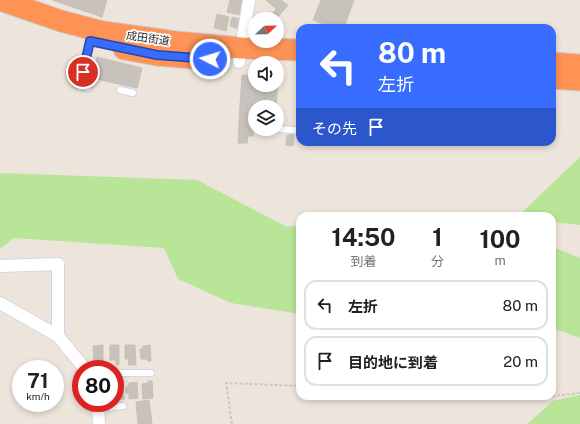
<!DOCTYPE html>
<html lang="ja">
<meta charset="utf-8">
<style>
:root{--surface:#fff;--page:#f6f6f6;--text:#202124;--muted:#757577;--line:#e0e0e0}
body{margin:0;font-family:"Public Sans","Noto Sans JP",sans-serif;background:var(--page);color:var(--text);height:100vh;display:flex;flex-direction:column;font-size:15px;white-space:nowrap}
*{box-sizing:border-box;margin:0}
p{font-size:13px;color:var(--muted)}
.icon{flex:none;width:22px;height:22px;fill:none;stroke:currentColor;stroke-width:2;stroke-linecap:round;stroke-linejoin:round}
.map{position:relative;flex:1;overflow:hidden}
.details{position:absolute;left:296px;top:212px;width:260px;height:188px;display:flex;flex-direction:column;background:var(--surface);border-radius:12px;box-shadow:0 2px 6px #0003}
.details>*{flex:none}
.hud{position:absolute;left:296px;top:24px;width:260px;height:122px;border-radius:12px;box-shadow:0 2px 6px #0003;background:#386cfe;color:#fff;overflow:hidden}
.needle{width:26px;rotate:68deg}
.buttons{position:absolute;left:248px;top:12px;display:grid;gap:8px}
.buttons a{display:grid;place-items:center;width:36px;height:36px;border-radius:50%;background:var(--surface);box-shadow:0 2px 6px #0003;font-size:20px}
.speed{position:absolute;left:12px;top:360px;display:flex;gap:8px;font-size:20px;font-weight:700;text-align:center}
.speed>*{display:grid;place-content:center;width:52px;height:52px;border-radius:50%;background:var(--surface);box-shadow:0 2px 6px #0003;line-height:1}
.speed small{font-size:10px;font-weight:400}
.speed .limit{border:6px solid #d22;background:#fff;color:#111}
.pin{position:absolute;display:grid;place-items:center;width:34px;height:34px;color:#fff;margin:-17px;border:2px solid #fff;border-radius:50%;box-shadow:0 1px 4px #0007}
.me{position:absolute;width:44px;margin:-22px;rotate:275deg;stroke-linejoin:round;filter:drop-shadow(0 0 3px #0008)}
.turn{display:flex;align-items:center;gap:14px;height:84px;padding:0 16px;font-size:18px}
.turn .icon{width:52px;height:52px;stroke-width:2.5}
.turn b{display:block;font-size:28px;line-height:34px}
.then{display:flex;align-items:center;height:38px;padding:0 16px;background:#0003;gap:8px;font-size:15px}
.eta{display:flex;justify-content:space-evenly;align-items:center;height:68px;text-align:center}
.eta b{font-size:24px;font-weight:700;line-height:28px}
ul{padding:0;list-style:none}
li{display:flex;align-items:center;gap:12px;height:50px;margin:0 8px 6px;padding:0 8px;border:2px solid var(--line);border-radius:12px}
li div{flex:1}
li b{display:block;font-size:15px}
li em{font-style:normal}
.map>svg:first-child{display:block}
.green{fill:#b8e597}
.building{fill:#c8c2bc;stroke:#c8c0b6}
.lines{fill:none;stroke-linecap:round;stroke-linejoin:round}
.lane-casing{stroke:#d2d6e4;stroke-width:8}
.street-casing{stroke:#d2d6e4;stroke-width:14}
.highway-casing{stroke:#c8c8c8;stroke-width:23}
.path{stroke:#c8c8c8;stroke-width:2;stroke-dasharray:3 2;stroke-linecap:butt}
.lane{stroke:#fff;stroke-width:6}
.street{stroke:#fff;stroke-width:12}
.highway{stroke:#ff9255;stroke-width:21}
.route-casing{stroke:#2446a5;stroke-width:10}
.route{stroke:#386cfe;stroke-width:7}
.labels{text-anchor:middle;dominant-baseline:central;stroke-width:3.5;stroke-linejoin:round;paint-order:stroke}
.street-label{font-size:11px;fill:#2b2b2b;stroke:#fff}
</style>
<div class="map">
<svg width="580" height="424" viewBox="0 0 580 424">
<rect width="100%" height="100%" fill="#ede5dc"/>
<g class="green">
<path d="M580,157V225L552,222V216H518Z"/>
<path d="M0,173L197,180L287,227L300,225V314L231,303L178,279L164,248L14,238L0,249Z"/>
<path d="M552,248H555L580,258V338L552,328Z"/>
<path d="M580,395V424H527L553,401Z"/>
</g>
<g class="building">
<path d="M52,0H107L102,17Z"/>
<path d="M230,0H244L240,15L227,12Z"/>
<path d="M266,0H281L288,5L277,18L272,14L276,9Z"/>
<path d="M321,0H354L344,28H335L313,20Z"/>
<path d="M217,14L229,17L226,31L214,28Z"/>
<path d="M232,17L240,19L237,28L230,26Z"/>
<path d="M97,57L142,68L137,88L92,78Z"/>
<path d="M242,75L255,76V85H277L278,78L276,107L240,105Z"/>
<path d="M240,105L255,106L253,136H248L247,143H238Z"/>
<path d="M287,135H294L293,146L286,145Z"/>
<path d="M103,345V361L94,362L93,346Z"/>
<path d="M110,345H119V365H116V360H110Z"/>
<path d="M125,345H135L136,365H129L128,359H125Z"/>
<path d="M150,345L151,361H148L147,359H141L140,349H143V346Z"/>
<path d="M119,380H123L124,399L115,400V385L120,384Z"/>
<path d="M148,381H152L153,398L143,399L142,384L148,383Z"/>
<path d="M137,382L138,398L129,399V393H126V387L129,386V383Z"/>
<path d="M149,400L152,424H138L136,402Z"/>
</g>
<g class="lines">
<defs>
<g id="lane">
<path d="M88,88L80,87L89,41"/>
<path d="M120,90L133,93"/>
<path d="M277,129L294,130"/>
<path d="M115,373H151"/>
<path d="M98,409L123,406"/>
</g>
<g id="street">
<path d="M239,62L249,0"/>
<path d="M0,266L58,264V336"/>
<path d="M0,303L58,336L85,369"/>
<path d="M98,403L99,424"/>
</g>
<g id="highway">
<path d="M0,0L61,21L103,32L176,42L241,48L300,50"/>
<path d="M124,49L157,55L192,58"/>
<path d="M552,63L580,65"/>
<path d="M552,78L580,80"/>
</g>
</defs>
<use href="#lane" class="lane-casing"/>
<use href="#street" class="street-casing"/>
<use href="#highway" class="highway-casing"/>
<g class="path">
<path d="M527,396L545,397L580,393"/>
<path d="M232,424L226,383L300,386"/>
</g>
<use href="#lane" class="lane"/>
<use href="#street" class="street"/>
<use href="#highway" class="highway"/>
</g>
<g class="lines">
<defs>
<path id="route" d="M83,72L90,41L157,55L210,59"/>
</defs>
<use href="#route" class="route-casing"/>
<use href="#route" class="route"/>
</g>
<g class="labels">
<g class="street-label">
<text transform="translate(148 38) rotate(8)">成田街道</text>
</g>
</g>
</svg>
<div class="buttons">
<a><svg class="needle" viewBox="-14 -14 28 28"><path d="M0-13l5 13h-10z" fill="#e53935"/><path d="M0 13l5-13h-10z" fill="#757577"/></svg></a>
<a><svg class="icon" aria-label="sound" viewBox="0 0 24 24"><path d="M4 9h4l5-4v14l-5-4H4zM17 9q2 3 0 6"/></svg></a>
<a><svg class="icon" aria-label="layers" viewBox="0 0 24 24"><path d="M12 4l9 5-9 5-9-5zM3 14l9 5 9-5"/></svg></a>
</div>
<div class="speed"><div>71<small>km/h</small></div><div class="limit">80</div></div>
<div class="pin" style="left:83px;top:72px;background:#d93025"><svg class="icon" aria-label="arrive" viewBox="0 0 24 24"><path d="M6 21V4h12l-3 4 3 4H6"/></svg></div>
<svg class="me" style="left:210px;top:59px" viewBox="-20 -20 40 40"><circle r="17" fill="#386cfe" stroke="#fff" stroke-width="3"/><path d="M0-11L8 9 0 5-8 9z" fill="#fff"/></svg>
<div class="hud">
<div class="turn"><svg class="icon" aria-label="left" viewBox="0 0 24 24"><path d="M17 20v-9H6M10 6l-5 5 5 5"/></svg><div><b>80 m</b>左折</div></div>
<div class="then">その先<svg class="icon" aria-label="arrive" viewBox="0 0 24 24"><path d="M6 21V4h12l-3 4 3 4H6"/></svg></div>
</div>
<section class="details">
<div class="eta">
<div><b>14:50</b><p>到着</p></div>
<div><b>1</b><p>分</p></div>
<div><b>100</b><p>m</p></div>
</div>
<ul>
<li><svg class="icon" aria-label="left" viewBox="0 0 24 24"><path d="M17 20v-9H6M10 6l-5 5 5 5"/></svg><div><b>左折</b></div><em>80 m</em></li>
<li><svg class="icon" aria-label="arrive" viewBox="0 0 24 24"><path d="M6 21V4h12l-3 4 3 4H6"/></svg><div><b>目的地に到着</b></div><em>20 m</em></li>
</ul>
</section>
</div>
